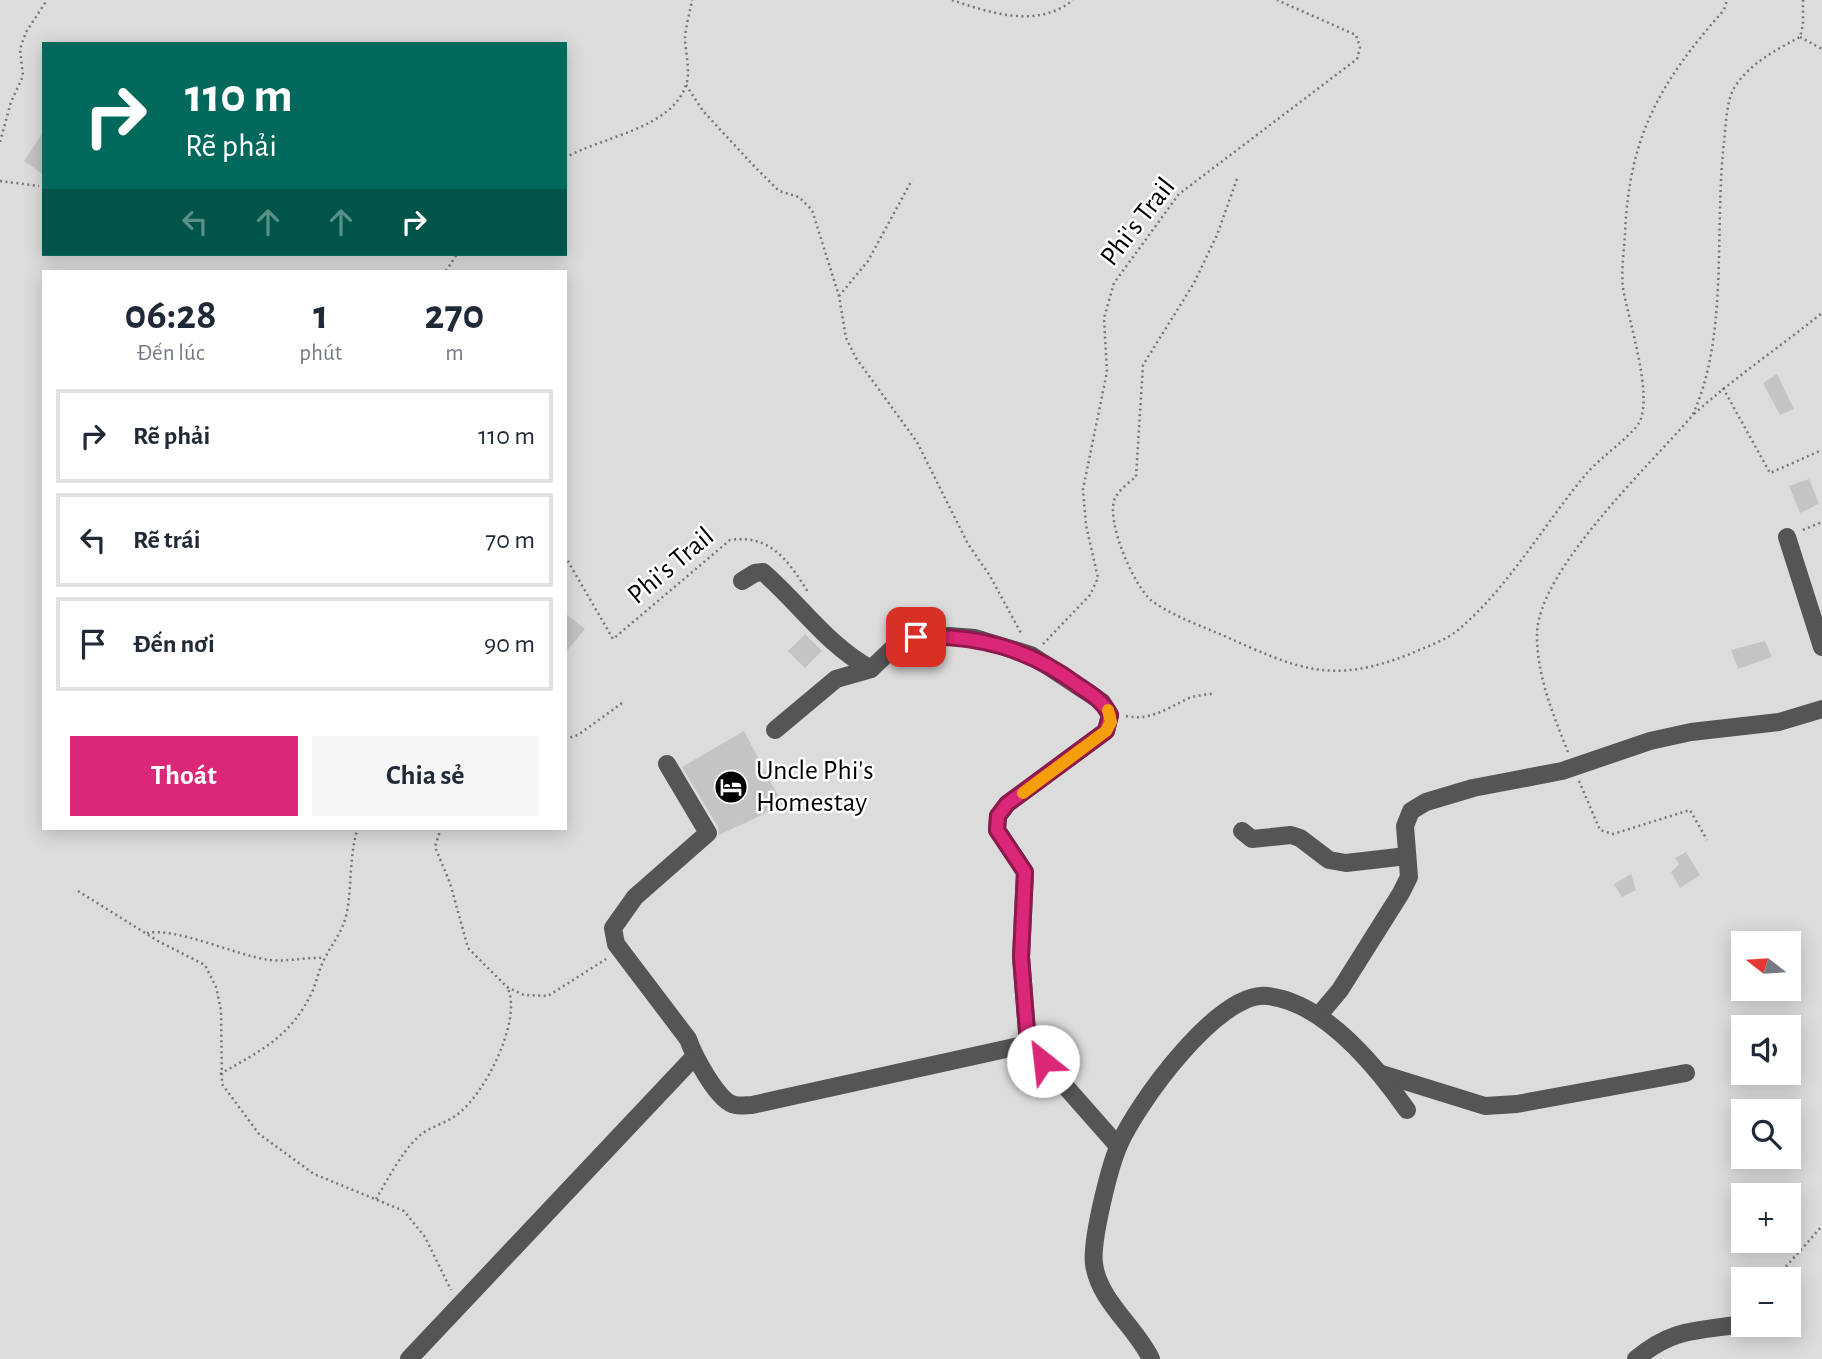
<!DOCTYPE html>
<html lang="vi">
<meta charset="utf-8">
<style>
:root{--surface:#fff;--page:#f6f6f7;--text:#1f2937;--muted:#747a83;--line:#e0e1e3;--accent:#db2777}
body{margin:0;font-family:"Alegreya Sans",sans-serif;background:var(--page);color:var(--text);height:100vh;display:flex;flex-direction:column;font-size:26px;white-space:nowrap}
*{box-sizing:border-box;margin:0}
p{font-size:23px;color:var(--muted)}
.icon{flex:none;width:38px;height:38px;fill:none;stroke:currentColor;stroke-width:2;stroke-linecap:round;stroke-linejoin:round}
.map{position:relative;flex:1;overflow:hidden}
.side{position:absolute;left:42px;top:270px;width:525px;height:560px;display:flex;flex-direction:column;background:var(--surface);border-radius:0px;box-shadow:0 4px 18px #0003}
.side>*{flex:none}
.hud{position:absolute;left:42px;top:42px;width:525px;height:214px;border-radius:0px;box-shadow:0 4px 18px #0003;background:#00695c;color:#fff;overflow:hidden}
.needle{width:46px;rotate:287deg}
.tools{position:absolute;left:1731px;top:931px;display:grid;gap:14px}
.tools a{display:grid;place-items:center;width:70px;height:70px;border-radius:0px;background:var(--surface);box-shadow:0 4px 18px #0003;font-size:35px}
.pin{position:absolute;display:grid;place-items:center;width:60px;height:60px;color:#fff;margin:-30px;border-radius:14px;box-shadow:0 4px 10px #0006}
.me{position:absolute;width:77px;margin:-38px;rotate:331deg;stroke-linejoin:round;filter:drop-shadow(0 0 5px #0008)}
.turn{display:flex;align-items:center;gap:24px;height:147px;padding:0 28px;font-size:32px}
.turn .icon{width:91px;height:91px;stroke-width:2.5}
.turn b{display:block;font-size:49px;line-height:60px}
.lanes{display:flex;align-items:center;height:66px;padding:0 28px;background:#0003;justify-content:center;gap:35px;direction:ltr}
.lanes .off{opacity:.35}
.eta{display:flex;justify-content:space-evenly;align-items:center;height:119px;text-align:center}
.eta b{font-size:42px;font-weight:600;line-height:49px}
.action{display:flex;gap:14px;margin-top:auto;padding:14px 28px}
.action a{flex:1;height:80px;border-radius:0px;background:var(--accent);color:#fff;font-size:28px;font-weight:600;line-height:80px;text-align:center}
.action a+a{background:var(--page);color:var(--text)}
ul{padding:0;list-style:none}
li{display:flex;align-items:center;gap:21px;height:94px;margin:0 14px 10px;padding:0 14px;border:4px solid var(--line);border-radius:0px}
li div{flex:1}
li b{display:block;font-size:26px}
li em{font-style:normal}
.map>svg:first-child{display:block}
.green{fill:#dcdcdc;fill-rule:evenodd}
.building{fill:#c4c4c4}
.lines{fill:none;stroke-linecap:round;stroke-linejoin:round}
.path{stroke:#777;stroke-width:2.5;stroke-dasharray:2 3.5;stroke-linecap:butt}
.minor{stroke:#555;stroke-width:18}
.route-casing{stroke:#8e194d;stroke-width:18}
.route{stroke:#db2777;stroke-width:12}
.slow{stroke:#f59e0b;stroke-width:12}
.labels{text-anchor:middle;dominant-baseline:central;stroke-width:5;stroke-linejoin:round;paint-order:stroke}
.street-label{font-size:28px;fill:#000;stroke:#fff}
.poi-label{font-size:28px;fill:#000;stroke:#fff;text-anchor:start}
</style>
<div class="map">
<svg width="1822" height="1359" viewBox="0 0 1822 1359">
<rect width="100%" height="100%" fill="#fff"/>
<path class="green" d="M0,0H1822V1359H0ZM44,44H565V254H44ZM44,271H565V828H44ZM1743,943H1788V989H1743ZM1743,1027H1788V1073H1743ZM1743,1111H1788V1157H1743ZM1743,1195H1788V1241H1743ZM1743,1279H1788V1325H1743Z"/>
<g class="building">
<path d="M44,131V175L24,161Z"/>
<path d="M1777,374L1794,409L1780,415L1763,383Z"/>
<path d="M1809,479L1819,504L1800,513L1789,486Z"/>
<path d="M565,613L585,629L565,653Z"/>
<path d="M805,634L822,651L805,668L788,651Z"/>
<path d="M1765,641L1772,657L1738,669L1731,650Z"/>
<path d="M744,731L783,805L719,835L718,827L682,767Z"/>
<path d="M1686,852L1700,875L1680,888L1671,872L1679,864L1675,858Z"/>
<path d="M1631,874L1636,890L1622,897L1614,884Z"/>
</g>
<g class="lines">
<g class="path">
<path d="M952,0C990,13 1038,29 1073,0"/>
<path d="M1800,37L1822,49"/>
<path d="M686,85L703,111L753,165L779,191L799,197L812,210L839,296L846,338L856,358L917,442L968,544L990,576L1022,635"/>
<path d="M0,142L11,102L23,76L20,49L26,32L47,0"/>
<path d="M565,158C600,137 672,129 686,85C691,71 685,52 685,37C686,25 690,12 692,0"/>
<path d="M1237,179L1217,235L1194,283L1143,365L1136,477C1129,482 1120,489 1115,498C1105,520 1134,587 1152,601C1173,616 1199,625 1222,635C1297,668 1329,686 1410,654C1425,647 1445,641 1458,630C1509,587 1544,524 1587,473C1599,459 1631,436 1639,423C1654,396 1628,319 1623,288C1621,271 1624,251 1625,234C1629,136 1660,82 1724,10L1727,0"/>
<path d="M0,181L39,186"/>
<path d="M446,271L457,254"/>
<path d="M839,296L868,261L912,180"/>
<path d="M1723,388L1770,473L1822,450"/>
<path d="M1694,414C1735,377 1780,347 1822,313"/>
<path d="M1803,530L1822,522"/>
<path d="M565,556L613,639L730,540C770,534 788,560 808,592"/>
<path d="M1043,644L1090,595L1098,578L1086,525L1083,489L1107,372L1104,318L1114,283L1179,194L1357,59L1360,47L1356,35L1277,0"/>
<path d="M1126,716C1150,721 1166,709 1187,699C1195,695 1206,695 1215,693"/>
<path d="M565,739L578,735L622,703"/>
<path d="M1568,752C1553,714 1537,677 1537,635C1537,571 1650,465 1692,416C1729,338 1714,230 1724,142C1726,125 1726,99 1736,85C1752,62 1776,50 1800,37L1803,25V0"/>
<path d="M1579,781L1600,830L1613,834L1690,810L1707,840"/>
<path d="M441,828L435,847L450,883L468,948L507,987L524,995L548,996L606,959"/>
<path d="M78,891L158,941L205,965L216,987L221,1010L222,1084L259,1134L314,1174L404,1211L425,1237L451,1290"/>
<path d="M147,933C176,927 235,955 269,960C288,962 305,957 324,958"/>
<path d="M220,1074C262,1050 292,1036 313,990C317,980 319,969 324,960C332,943 343,932 347,912C352,885 349,854 358,828"/>
<path d="M376,1199C388,1179 401,1153 418,1137C429,1127 444,1124 455,1116C484,1097 522,1021 508,989"/>
<path d="M1775,1279L1822,1226"/>
</g>
<g class="minor">
<path d="M1787,537L1822,647"/>
<path d="M742,581L755,573L763,572C800,604 827,645 871,669"/>
<path d="M775,730L836,679L871,669L893,648L916,637L949,636L975,638L1031,655L1102,702L1110,715L1106,731L1007,804L998,816L997,830L1025,872L1021,957L1028,1044"/>
<path d="M667,764L708,833L635,897L613,928L616,944L688,1039C694,1056 718,1102 735,1105C740,1106 747,1105 752,1105L1028,1044L1118,1146"/>
<path d="M1242,831L1252,839L1291,835L1300,838L1329,860L1346,863L1407,856"/>
<path d="M1319,1015L1340,990L1401,893L1409,877L1405,826L1411,811L1426,802L1473,788L1562,771L1650,741L1691,732L1779,722L1822,709"/>
<path d="M1382,1074L1485,1106L1517,1104L1686,1073"/>
<path d="M1756,1325L1775,1326"/>
<path d="M409,1359L694,1057"/>
<path d="M1151,1359C1136,1327 1099,1301 1094,1264C1091,1241 1109,1168 1119,1145C1136,1105 1218,991 1267,996C1324,1002 1376,1066 1407,1110"/>
<path d="M1636,1359C1673,1328 1697,1331 1743,1324"/>
</g>
</g>
<g class="lines">
<defs>
<path id="route" d="M916,637C978,634 1029,649 1079,686C1091,694 1103,701 1110,715L1106,731L1007,804L998,816L997,830L1025,872L1021,957L1028,1044L1043,1061"/>
</defs>
<use href="#route" class="route-casing"/>
<use href="#route" class="route"/>
<path class="slow" d="M1023,793L1106,731L1111,722L1108,710"/>
</g>
<defs>
<symbol id="hotel-disc" viewBox="-11 -11 22 22"><circle r="9.5" fill="#000" stroke="#fff"/><path d="M-6-4.5h1.5V1H6V5H4.5V3h-9V5H-6ZM-4 0a1.8 1.8 0 1 1 3.6 0ZM.5 0V-2.5h3Q6-2.5 6 0Z" fill="#fff"/></symbol>
</defs>
<g fill-rule="evenodd">
<use href="#hotel-disc" x="712" y="768" width="38" height="38"/>
</g>
<g class="labels">
<g class="street-label">
<text transform="translate(1138 222) rotate(-52)">Phi's Trail</text>
<text transform="translate(671 566) rotate(-40)">Phi's Trail</text>
</g>
<g class="poi-label">
<text x="756" y="771">Uncle Phi's<tspan x="756" dy="32">Homestay</tspan></text>
</g>
</g>
</svg>
<div class="tools">
<a><svg class="needle" viewBox="-14 -14 28 28"><path d="M0-13l5 13h-10z" fill="#e53935"/><path d="M0 13l5-13h-10z" fill="#747a83"/></svg></a>
<a><svg class="icon" aria-label="sound" viewBox="0 0 24 24"><path d="M4 9h4l5-4v14l-5-4H4zM17 9q2 3 0 6"/></svg></a>
<a><svg class="icon" aria-label="search" viewBox="0 0 24 24"><circle cx="10" cy="10" r="6"/><path d="M15 15l6 6"/></svg></a>
<a>+</a>
<a>−</a>
</div>
<div class="pin" style="left:916px;top:637px;background:#d93025"><svg class="icon" aria-label="arrive" viewBox="0 0 24 24"><path d="M6 21V4h12l-3 4 3 4H6"/></svg></div>
<svg class="me" style="left:1043px;top:1061px" viewBox="-20 -20 40 40"><circle r="19" fill="#fff"/><path d="M0-13L10 11 0 6-10 11z" fill="#db2777"/></svg>
<div class="hud">
<div class="turn"><svg class="icon" aria-label="right" viewBox="0 0 24 24"><path d="M7 20v-9h11M14 6l5 5-5 5"/></svg><div><b>110 m</b>Rẽ phải</div></div>
<div class="lanes"><svg class="icon off" aria-label="left" viewBox="0 0 24 24"><path d="M17 20v-9H6M10 6l-5 5 5 5"/></svg><svg class="icon off" aria-label="ahead" viewBox="0 0 24 24"><path d="M12 20V5M6 11l6-6 6 6"/></svg><svg class="icon off" aria-label="ahead" viewBox="0 0 24 24"><path d="M12 20V5M6 11l6-6 6 6"/></svg><svg class="icon" aria-label="right" viewBox="0 0 24 24"><path d="M7 20v-9h11M14 6l5 5-5 5"/></svg></div>
</div>
<section class="side">
<div class="eta">
<div><b>06:28</b><p>Đến lúc</p></div>
<div><b>1</b><p>phút</p></div>
<div><b>270</b><p>m</p></div>
</div>
<ul>
<li><svg class="icon" aria-label="right" viewBox="0 0 24 24"><path d="M7 20v-9h11M14 6l5 5-5 5"/></svg><div><b>Rẽ phải</b></div><em>110 m</em></li>
<li><svg class="icon" aria-label="left" viewBox="0 0 24 24"><path d="M17 20v-9H6M10 6l-5 5 5 5"/></svg><div><b>Rẽ trái</b></div><em>70 m</em></li>
<li><svg class="icon" aria-label="arrive" viewBox="0 0 24 24"><path d="M6 21V4h12l-3 4 3 4H6"/></svg><div><b>Đến nơi</b></div><em>90 m</em></li>
</ul>
<div class="action"><a>Thoát</a><a>Chia sẻ</a></div>
</section>
</div>
